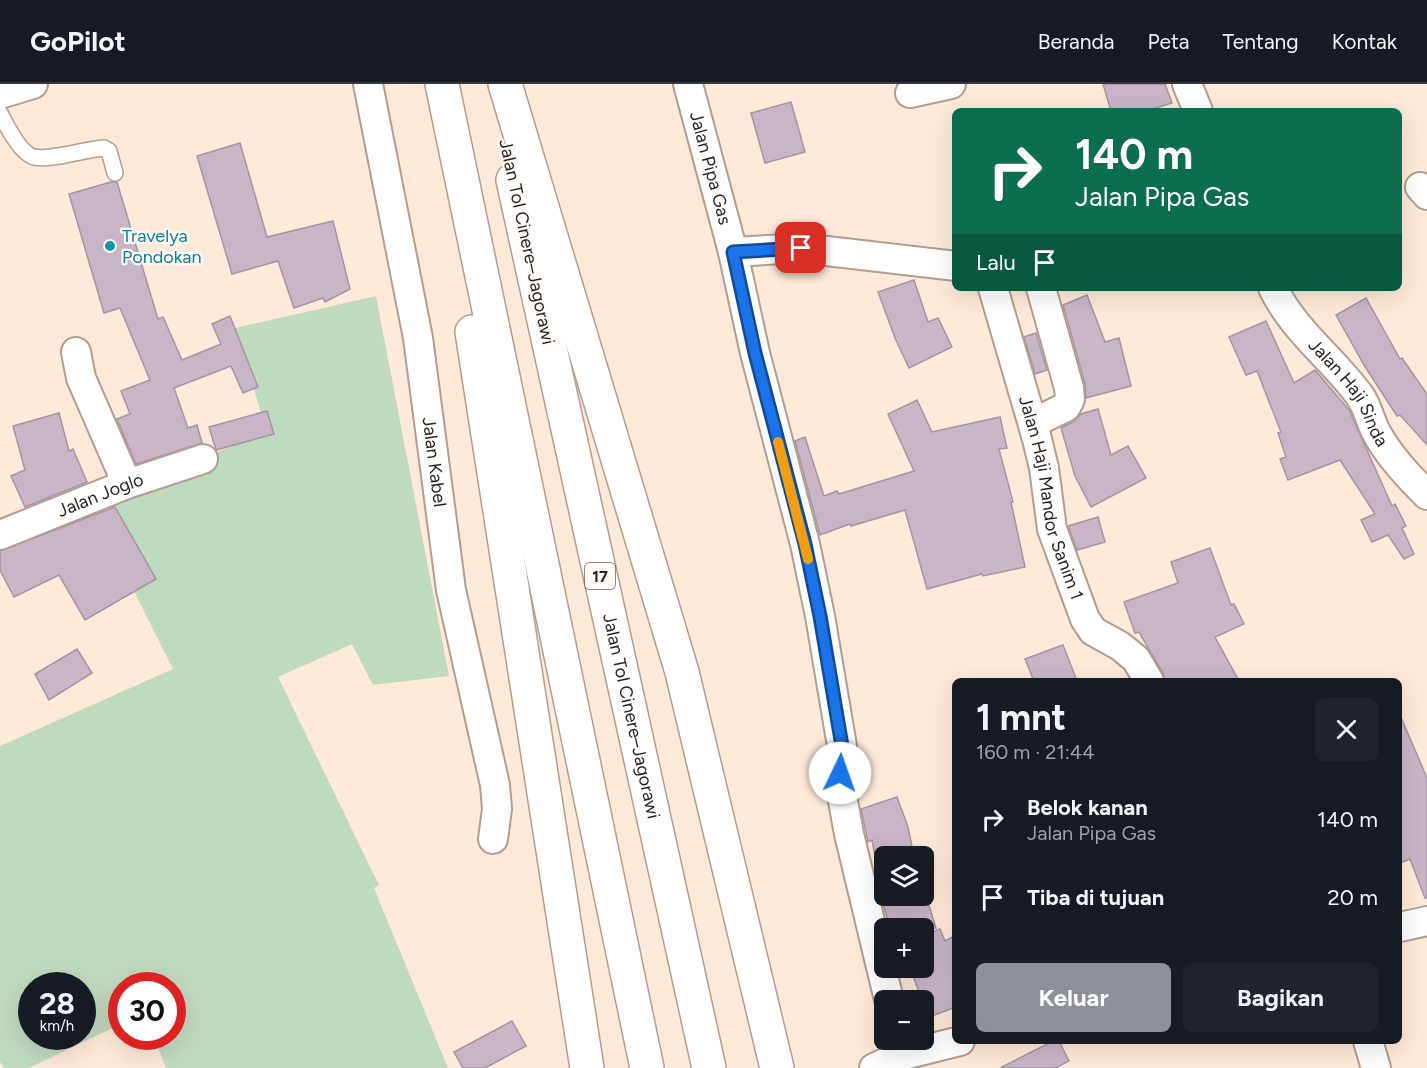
<!DOCTYPE html>
<html lang="id">
<meta charset="utf-8">
<style>
:root{--surface:#171b24;--page:#20242c;--text:#f1f3f6;--muted:#9ea1a6;--line:#363941;--accent:#8c9099}
body{margin:0;font-family:Figtree,sans-serif;background:var(--page);color:var(--text);height:100vh;display:flex;flex-direction:column;font-size:22px;white-space:nowrap}
*{box-sizing:border-box;margin:0}
p{font-size:20px;color:var(--muted)}
.icon{flex:none;width:33px;height:33px;fill:none;stroke:currentColor;stroke-width:2;stroke-linecap:round;stroke-linejoin:round}
.map{position:relative;flex:1;overflow:hidden}
.details{position:absolute;left:952px;top:594px;width:450px;height:366px;display:flex;flex-direction:column;background:var(--surface);border-radius:9px;box-shadow:0 6px 24px #0002}
.details>*{flex:none}
.top-card{position:absolute;left:952px;top:24px;width:450px;height:183px;border-radius:9px;box-shadow:0 6px 24px #0002;background:#0b6e4f;color:#fff;overflow:hidden}
.tools{position:absolute;left:874px;top:762px;display:grid;gap:12px}
.tools a{display:grid;place-items:center;width:60px;height:60px;border-radius:9px;background:var(--surface);box-shadow:0 6px 24px #0002;font-size:30px}
.speed{position:absolute;left:18px;top:888px;display:flex;gap:12px;font-size:30px;font-weight:700;text-align:center}
.speed>*{display:grid;place-content:center;width:78px;height:78px;border-radius:50%;background:var(--surface);box-shadow:0 6px 24px #0002;line-height:1}
.speed small{font-size:15px;font-weight:400}
.speed .limit{border:9px solid #d22;background:#fff;color:#111}
.pin{position:absolute;display:grid;place-items:center;width:51px;height:51px;color:#fff;margin:-26px;border-radius:12px;box-shadow:0 3px 9px #0006}
.me{position:absolute;width:66px;margin:-33px;rotate:3deg;stroke-linejoin:round;filter:drop-shadow(0 0 4px #0008)}
.turn{display:flex;align-items:center;gap:21px;height:126px;padding:0 24px;font-size:27px}
.turn .icon{width:78px;height:78px;stroke-width:2.5}
.turn b{display:block;font-size:42px;line-height:51px}
.then{display:flex;align-items:center;height:57px;padding:0 24px;background:#0003;gap:12px;font-size:22px}
.round{display:grid;place-items:center;flex:none;width:63px;height:63px;border-radius:9px;background:var(--page)}
.head{display:flex;align-items:center;justify-content:space-between;height:102px;padding:0 24px}
h1{font-size:36px;font-weight:700;line-height:45px}
.primary-button{display:flex;gap:12px;margin-top:auto;padding:12px 24px}
.primary-button a{flex:1;height:69px;border-radius:9px;background:var(--accent);color:#fff;font-size:24px;font-weight:700;line-height:69px;text-align:center}
.primary-button a+a{background:var(--page);color:var(--text)}
ul{padding:0;list-style:none}
li{display:flex;align-items:center;gap:18px;height:78px;padding:0 24px}
li div{flex:1}
li b{display:block;font-size:22px}
li em{font-style:normal}
header{display:flex;align-items:center;gap:36px;box-sizing:border-box;height:84px;padding:0 30px;background:var(--surface);border-bottom:2px solid var(--line)}
header strong{font-size:28px}
nav{display:flex;gap:33px;margin-inline-start:auto;font-size:21px}
.map>svg:first-child{display:block}
.green{fill:#c0dac0;fill-rule:evenodd}
.building{fill:#c8b6c7;stroke:#a594a4;stroke-width:1.5}
.lines{fill:none;stroke-linecap:round;stroke-linejoin:round}
.lane-casing{stroke:#b29e90;stroke-width:18}
.street-casing{stroke:#b29e90;stroke-width:32}
.highway-casing{stroke:#b29e90;stroke-width:36}
.lane{stroke:#fff;stroke-width:15}
.street{stroke:#fff;stroke-width:28}
.highway{stroke:#fff;stroke-width:33}
.route-casing{stroke:#114b97;stroke-width:15}
.route{stroke:#1a73e8;stroke-width:10}
.slow{stroke:#f59e0b;stroke-width:10}
.culture-dot{fill:#0f9aa8;stroke:#fefaf7;stroke-width:2}
.labels{text-anchor:middle;dominant-baseline:central;stroke-width:4.5;stroke-linejoin:round;paint-order:stroke}
.shield{fill:#fefaf7;stroke:#67615c;stroke-width:1.5}
.shield-label{font-size:16px;font-weight:bold;fill:#261f1a}
.street-label{font-size:18px;fill:#261f1a;stroke:#fefaf7}
.culture-label{font-size:18px;fill:#0d838f;stroke:#fefaf7;text-anchor:start}
</style>
<header>
<strong>GoPilot</strong>
<nav><a>Beranda</a><a>Peta</a><a>Tentang</a><a>Kontak</a></nav>
</header>
<div class="map">
<svg width="1427" height="984" viewBox="0 0 1427 984">
<rect width="100%" height="100%" fill="#feeada"/>
<path class="green" d="M376,212L449,592L373,601L352,560L278,593L379,801L374,804L448,984H166L154,953L172,952V902H122L121,940L29,984H4L0,978V662L173,585L90,419L267,348L235,244ZM32,902H82V952H32Z"/>
<g class="building">
<path d="M1103,0H1165L1172,19L1146,27H1111Z"/>
<path d="M791,18L805,68L765,79L751,29Z"/>
<path d="M240,59L267,153L333,137L350,205L325,218L323,214L294,224L278,177L232,190L197,72Z"/>
<path d="M111,98H117L158,235L163,233L182,276L221,260L212,240L230,232L258,303L243,309L231,282L174,304L188,344L197,341L202,359L136,380L117,335L130,330L121,307L150,296L120,224L104,229L69,110Z"/>
<path d="M914,196L928,238L938,234L952,263L909,284L895,254L878,208Z"/>
<path d="M1087,211L1105,258L1119,254L1131,302L1086,314L1085,300L1063,221Z"/>
<path d="M1366,214L1400,275L1402,274L1427,310V361L1400,331L1397,332L1364,281L1336,231Z"/>
<path d="M1266,237L1294,299L1315,286L1349,326L1392,422L1395,420L1406,442L1402,444L1414,470L1404,475L1388,451L1372,458L1361,436L1375,430L1340,376L1288,396L1280,375L1286,373L1278,349L1281,348L1257,287L1246,291L1229,253Z"/>
<path d="M1036,249L1047,286L1035,290L1024,253Z"/>
<path d="M917,316L932,348L1000,333L1007,364L999,365L1013,418H1011L1025,483L983,492L982,490L927,505L905,426L851,442L850,440L820,451L795,357L805,353L824,412L837,407L839,410L914,387L888,330Z"/>
<path d="M1098,325L1111,371L1128,362L1146,394L1091,423L1075,392L1061,344L1073,338L1081,330Z"/>
<path d="M267,327L274,350L216,366L209,343Z"/>
<path d="M59,329L69,367L73,365L87,398L25,423L11,392L25,386L13,342Z"/>
<path d="M115,423L156,495L85,536L59,491L14,513L0,486V467Z"/>
<path d="M1098,433L1105,458L1077,466L1068,442Z"/>
<path d="M1210,464L1231,521L1234,520L1244,540L1215,553L1239,597H1165L1163,589L1139,548L1135,549L1124,518L1178,499L1171,478Z"/>
<path d="M1063,561L1077,597H1034L1025,575Z"/>
<path d="M77,565L92,589L49,616L35,590Z"/>
<path d="M1400,631L1427,694V814H1425L1410,775L1400,779Z"/>
<path d="M897,713L908,743L914,772H875L872,756L868,758L861,725Z"/>
<path d="M881,812H926L936,844H890Z"/>
<path d="M940,845L945,857L956,851V923L924,935V916H922L910,884H924V851Z"/>
<path d="M512,937L526,962L485,984H463L454,968Z"/>
<path d="M1053,957H1059L1069,977L1055,984H1000Z"/>
</g>
<g class="lines">
<defs>
<path id="lane" d="M0,29C6,41 21,70 34,73C50,77 86,65 104,64L109,67L115,89"/>
<g id="street">
<path id="s1" d="M368,0L418,254L451,506L495,701L497,725L493,755"/>
<path id="s2" d="M688,0L733,168L755,269L805,460L820,532L842,662L841,706L849,750L889,916"/>
<path d="M1187,0L1198,27"/>
<path d="M910,9L951,0"/>
<path d="M0,10L33,0"/>
<path d="M1420,103L1427,111"/>
<path d="M733,168L801,164L956,182"/>
<path id="s3" d="M993,204L1037,355L1044,384L1052,445L1085,535L1093,547L1120,562L1136,575L1149,597"/>
<path id="s4" d="M1273,204C1294,247 1333,275 1360,312C1367,322 1370,335 1375,346C1388,371 1408,392 1427,411"/>
<path d="M76,268L81,294L127,400"/>
<path d="M1033,339L1066,323L1070,315L1069,304L1041,204"/>
<path id="s5" d="M0,451L127,400L203,375"/>
<path d="M1400,843L1427,837"/>
<path d="M1368,957L1376,984"/>
<path d="M874,984L900,972L960,957"/>
</g>
<g id="highway">
<path d="M442,0L647,984"/>
<path d="M505,0L682,588L777,984"/>
<path id="s6" d="M513,96L709,984"/>
<path d="M472,248L587,984"/>
</g>
</defs>
<use href="#lane" class="lane-casing"/>
<use href="#street" class="street-casing"/>
<use href="#highway" class="highway-casing"/>
<use href="#lane" class="lane"/>
<use href="#street" class="street"/>
<use href="#highway" class="highway"/>
</g>
<g class="lines">
<defs>
<path id="route" d="M801,164L733,168L755,269L805,460L820,532L842,662L840,689"/>
</defs>
<use href="#route" class="route-casing"/>
<use href="#route" class="route"/>
<path class="slow" d="M778,358L808,475"/>
</g>
<circle class="culture-dot" cx="110" cy="162" r="6"/>
<g class="labels">
<rect class="shield" x="585" y="479" width="30" height="26" rx="4.5"/>
<g class="shield-label">
<text x="600" y="492">17</text>
</g>
<g class="street-label">
<text stroke="none"><textPath href="#s2" startOffset="87">Jalan Pipa Gas</textPath></text>
<text transform="translate(527 158) rotate(78)">Jalan Tol Cinere–Jagorawi</text>
<text stroke="none"><textPath href="#s4" startOffset="130">Jalan Haji Sinda</textPath></text>
<text stroke="none"><textPath href="#s1" startOffset="384">Jalan Kabel</textPath></text>
<text stroke="none"><textPath href="#s5" startOffset="108">Jalan Joglo</textPath></text>
<text stroke="none"><textPath href="#s3" startOffset="218">Jalan Haji Mandor Sanim 1</textPath></text>
<text stroke="none"><textPath href="#s6" startOffset="549">Jalan Tol Cinere–Jagorawi</textPath></text>
</g>
<g class="culture-label">
<text x="122" y="152">Travelya<tspan x="122" dy="21">Pondokan</tspan></text>
</g>
</g>
</svg>
<div class="tools">
<a><svg class="icon" aria-label="layers" viewBox="0 0 24 24"><path d="M12 4l9 5-9 5-9-5zM3 14l9 5 9-5"/></svg></a>
<a>+</a>
<a>−</a>
</div>
<div class="speed"><div>28<small>km/h</small></div><div class="limit">30</div></div>
<div class="pin" style="left:801px;top:164px;background:#d93025"><svg class="icon" aria-label="arrive" viewBox="0 0 24 24"><path d="M6 21V4h12l-3 4 3 4H6"/></svg></div>
<svg class="me" style="left:840px;top:689px" viewBox="-20 -20 40 40"><circle r="19" fill="#fff"/><path d="M0-13L10 11 0 6-10 11z" fill="#1a73e8"/></svg>
<div class="top-card">
<div class="turn"><svg class="icon" aria-label="right" viewBox="0 0 24 24"><path d="M7 20v-9h11M14 6l5 5-5 5"/></svg><div><b>140 m</b>Jalan Pipa Gas</div></div>
<div class="then">Lalu<svg class="icon" aria-label="arrive" viewBox="0 0 24 24"><path d="M6 21V4h12l-3 4 3 4H6"/></svg></div>
</div>
<section class="details">
<div class="head"><div><h1>1 mnt</h1><p>160 m · 21:44</p></div><a class="round"><svg class="icon" aria-label="close" viewBox="0 0 24 24"><path d="M6 6l12 12M18 6L6 18"/></svg></a></div>
<ul>
<li><svg class="icon" aria-label="right" viewBox="0 0 24 24"><path d="M7 20v-9h11M14 6l5 5-5 5"/></svg><div><b>Belok kanan</b><p>Jalan Pipa Gas</p></div><em>140 m</em></li>
<li><svg class="icon" aria-label="arrive" viewBox="0 0 24 24"><path d="M6 21V4h12l-3 4 3 4H6"/></svg><div><b>Tiba di tujuan</b></div><em>20 m</em></li>
</ul>
<div class="primary-button"><a>Keluar</a><a>Bagikan</a></div>
</section>
</div>
